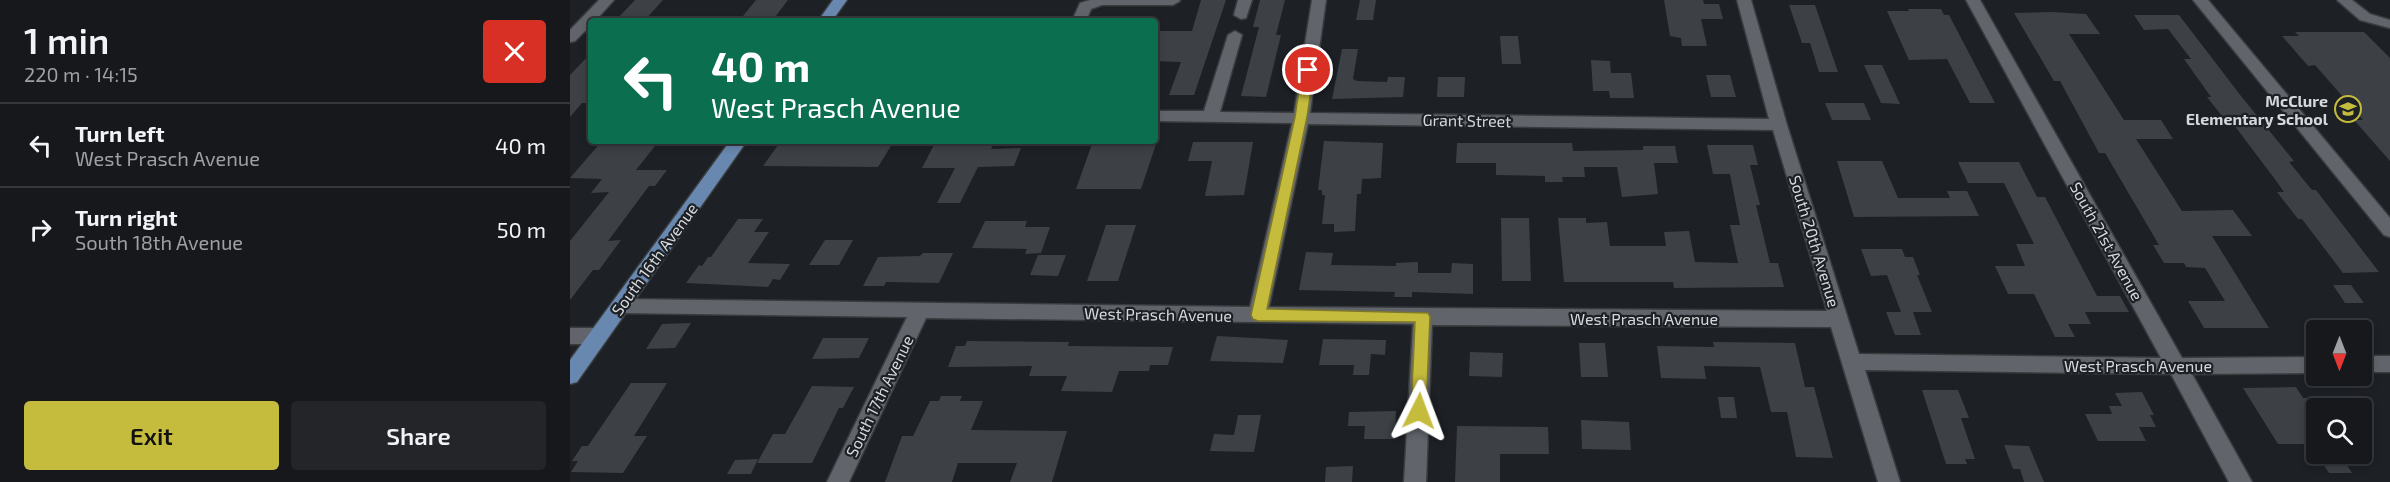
<!DOCTYPE html>
<meta charset="utf-8">
<style>
:root{--surface:#16181c;--page:#232529;--text:#f1f3f6;--muted:#9ea0a3;--line:#35373b;--accent:#c5bc3d}
body{margin:0;font-family:"Exo 2",sans-serif;background:var(--page);color:var(--text);height:100vh;display:flex;flex-direction:column;font-size:22px;white-space:nowrap}
*{box-sizing:border-box;margin:0}
p{font-size:20px;color:var(--muted)}
.icon{flex:none;width:33px;height:33px;fill:none;stroke:currentColor;stroke-width:2;stroke-linecap:round;stroke-linejoin:round}
.map{position:relative;flex:1;overflow:hidden}
.details{display:flex;flex-direction:column;background:var(--surface);width:570px}
.details>*{flex:none}
.guide{position:absolute;left:18px;top:18px;width:570px;height:126px;border-radius:6px;box-shadow:0 3px 9px #0003,0 0 0 2px var(--line);background:#0b6e4f;color:#fff;overflow:hidden}
.needle{width:39px;rotate:180deg}
.tools{position:absolute;left:1736px;top:320px;display:grid;gap:12px}
.tools a{display:grid;place-items:center;width:66px;height:66px;border-radius:6px;background:var(--surface);box-shadow:0 3px 9px #0003,0 0 0 2px var(--line);font-size:30px}
.pin{position:absolute;display:grid;place-items:center;width:51px;height:51px;color:#fff;margin:-26px;border:3px solid #fff;border-radius:50%;box-shadow:0 2px 6px #0007}
.me{position:absolute;width:66px;margin:-33px;rotate:3deg;stroke-linejoin:round;filter:drop-shadow(0 0 4px #0008)}
.turn{display:flex;align-items:center;gap:21px;height:126px;padding:0 24px;font-size:27px}
.turn .icon{width:78px;height:78px;stroke-width:2.5}
.turn b{display:block;font-size:42px;line-height:51px}
.round{display:grid;place-items:center;flex:none;width:63px;height:63px;border-radius:6px;background:var(--page)}
.summary{display:flex;align-items:center;justify-content:space-between;height:102px;padding:0 24px}
h1{font-size:36px;font-weight:600;line-height:45px}
.cta{display:flex;gap:12px;margin-top:auto;padding:12px 24px}
.cta a{flex:1;height:69px;border-radius:6px;background:var(--accent);color:#111;font-size:24px;font-weight:600;line-height:69px;text-align:center}
.cta a+a{background:var(--page);color:var(--text)}
ul{padding:0;list-style:none}
li{display:flex;align-items:center;gap:18px;height:84px;padding:0 24px;border-top:2px solid var(--line)}
li div{flex:1}
li b{display:block;font-size:22px}
li em{font-style:normal}
main{display:flex;flex:1;min-height:0}
.map>svg:first-child{display:block}
.building{fill:#3d4146}
.lines{fill:none;stroke-linecap:round;stroke-linejoin:round}
.minor-casing{stroke:#393c3f;stroke-width:3}
.major-casing{stroke:#393c3f;stroke-width:3}
.minor{fill:#61656b;fill-rule:evenodd}
.major{fill:#6988af;fill-rule:evenodd}
.route{fill:#c5bc3d;stroke:#807a28;stroke-width:1.5}
.labels{text-anchor:middle;dominant-baseline:central;stroke-width:4.5;stroke-linejoin:round;paint-order:stroke}
.poi-label{font-size:16px;font-weight:bold;fill:#d6d9dc;stroke:#1d2025;text-anchor:end}
.street-label{font-size:16px;fill:#d6d9dc;stroke:#1d2025}
</style>
<main>
<section class="details">
<div class="summary"><div><h1>1 min</h1><p>220 m · 14:15</p></div><a class="round" style="background:#d93025;color:#fff"><svg class="icon" aria-label="close" viewBox="0 0 24 24"><path d="M6 6l12 12M18 6L6 18"/></svg></a></div>
<ul>
<li><svg class="icon" aria-label="left" viewBox="0 0 24 24"><path d="M17 20v-9H6M10 6l-5 5 5 5"/></svg><div><b>Turn left</b><p>West Prasch Avenue</p></div><em>40 m</em></li>
<li><svg class="icon" aria-label="right" viewBox="0 0 24 24"><path d="M7 20v-9h11M14 6l5 5-5 5"/></svg><div><b>Turn right</b><p>South 18th Avenue</p></div><em>50 m</em></li>
</ul>
<div class="cta"><a>Exit</a><a>Share</a></div>
</section>
<div class="map">
<svg width="1820" height="482" viewBox="0 0 1820 482">
<rect width="100%" height="100%" fill="#1d2025"/>
<g class="building">
<path d="M65,0H93L74,21H45Z"/>
<path d="M186,0H218L202,21H169Z"/>
<path d="M631,0H656L624,95H599L611,62L585,61V31H622Z"/>
<path d="M690,0H715L706,35H711L696,97L671,96L689,27H683Z"/>
<path d="M790,0H806L803,20H786Z"/>
<path d="M1094,0H1133L1134,4H1149L1153,19H1131L1137,46H1112L1111,38L1100,36Z"/>
<path d="M1219,5H1245L1268,72H1249L1240,43H1232Z"/>
<path d="M1338,9H1371L1374,15H1379L1425,103H1400L1377,59L1339,60L1317,11H1339Z"/>
<path d="M1482,12L1516,14L1530,34H1499L1554,120H1591L1603,139H1566L1612,211L1663,210L1682,236H1642L1699,328H1634L1618,301H1655L1635,268L1616,267L1614,263H1594L1583,245H1589L1535,153H1529L1490,81H1484L1444,13Z"/>
<path d="M1564,15H1609L1671,96L1724,161L1719,162L1742,190H1746L1809,272L1773,273L1732,219H1728L1707,192H1714L1704,178L1664,125H1659L1637,97H1641L1614,59H1621L1598,29L1574,30Z"/>
<path d="M1725,32H1794L1820,58V161L1784,120H1793L1745,65L1738,66L1712,36H1729Z"/>
<path d="M930,36H948L951,64H932Z"/>
<path d="M772,49H788L783,79L787,81L817,82L818,77H835L833,97L762,99Z"/>
<path d="M21,53V103H12L0,117V75Z"/>
<path d="M1021,60L1040,61L1041,73H1061L1064,98H1040L1039,91H1023Z"/>
<path d="M1294,65H1312L1330,104L1311,103Z"/>
<path d="M1136,75H1160L1166,97H1141Z"/>
<path d="M868,77H895L894,97H867Z"/>
<path d="M1255,103H1294L1301,120H1262Z"/>
<path d="M32,141H89L66,170H97L85,186H79L38,241L51,240L29,270H23L0,300V241L39,192L21,193L32,179L0,178Z"/>
<path d="M211,141H324L308,167L193,166Z"/>
<path d="M366,141H391L388,145H423L421,149L451,148L444,166L408,167L390,203H367L385,168H352Z"/>
<path d="M523,141H587L571,189H506Z"/>
<path d="M754,141L813,143L811,178L792,179L791,194H787L785,231L764,232V224H752L755,195H752V190H748Z"/>
<path d="M623,142H683L674,195L635,196L642,161H618Z"/>
<path d="M887,143H1002L1003,151L1073,150V146H1105L1108,163H1084L1088,194L1052,197L1047,167H1014L1015,177H992L993,182H975V176L926,175V163H886Z"/>
<path d="M1137,145H1183L1188,165H1180L1190,205H1186L1200,263H1208L1214,287L1104,288L1103,282H994L988,218H1016V223L1037,222L1040,246H1096L1094,232L1119,231L1125,262L1168,263L1160,225H1170L1160,174H1143Z"/>
<path d="M1267,161H1312L1328,198H1380L1377,191H1397L1409,216L1284,217Z"/>
<path d="M1388,162H1449L1467,197H1475L1527,296H1550L1559,312H1515L1521,324H1498L1505,337H1485L1464,294H1438L1425,266H1455L1446,244H1464L1434,183H1398Z"/>
<path d="M931,218H959L961,281H932Z"/>
<path d="M168,219H193L184,232H199L178,263L220,264L210,280L203,279L198,287L116,283L129,265L132,266L138,257H141Z"/>
<path d="M415,221H457L455,227H480L471,253L455,254L457,249L402,248Z"/>
<path d="M536,225H566L548,281H517Z"/>
<path d="M255,240H283L269,265H239Z"/>
<path d="M1291,249H1332L1335,257H1343L1350,275H1347L1362,312H1343L1351,335H1325L1316,312H1331L1317,275L1301,276Z"/>
<path d="M736,252L763,253L761,265L826,266V263L848,262V273H881L882,263L903,264V294L842,292V297H824L825,292L729,290Z"/>
<path d="M353,253H383L369,283L316,282L314,286H293L308,257L350,256Z"/>
<path d="M468,255H496L488,276L460,275Z"/>
<path d="M1763,285H1781L1794,303H1775Z"/>
<path d="M121,323L105,348L76,349L92,324Z"/>
<path d="M647,336L718,340L713,363L640,361Z"/>
<path d="M253,338H299L289,358L242,359Z"/>
<path d="M753,339L816,340L815,355L801,354L799,375H783L784,365H749Z"/>
<path d="M397,341L499,342L498,346L603,347L598,365H580L579,371H549L542,392L491,391L497,376H459L462,366L378,367L386,346H395Z"/>
<path d="M1143,342L1225,343L1235,387H1244L1263,458L1226,457L1217,412H1201L1190,367L1134,366L1136,379L1091,378L1087,346L1144,347Z"/>
<path d="M1009,343H1035L1038,377H1011Z"/>
<path d="M900,352L933,353L932,377L899,376Z"/>
<path d="M61,383H97L64,436H77L53,473L1,472L8,461H2L12,446H18Z"/>
<path d="M242,386L284,387L273,408H269L242,463H187L203,434H215Z"/>
<path d="M1726,387L1733,398H1746V444H1708L1673,388Z"/>
<path d="M1352,390H1388L1399,418H1391L1405,459H1395L1397,464H1376Z"/>
<path d="M1572,392L1584,415H1580L1586,427H1569L1576,441H1528L1515,414H1542L1539,406H1552L1545,393Z"/>
<path d="M371,396H392L390,401H413L401,430L497,431L482,482H440L447,463H388L382,482H315L332,436H343L360,401H369Z"/>
<path d="M1148,397H1164L1167,418H1151Z"/>
<path d="M826,411L825,439H794L795,426H778L779,412Z"/>
<path d="M668,415H691L684,452L640,451L644,434L664,435Z"/>
<path d="M1011,420L1059,422L1061,450L1012,449Z"/>
<path d="M887,426L978,427L979,454H930V482H885Z"/>
<path d="M1434,445L1459,446L1474,482H1454L1450,469H1443Z"/>
<path d="M1746,453H1769L1782,473H1759Z"/>
<path d="M188,459L181,474H157L165,460Z"/>
<path d="M783,466L782,482H755L756,467Z"/>
</g>
<g class="lines">
<defs>
<g id="minor">
<path d="M29,0H44L25,21H21V25L5,41L0,42V30Z"/>
<path d="M520,0H609L610,1L603,5H532L521,9L516,21H502L510,3Z"/>
<path d="M668,0H682L676,18L671,19L664,15Z"/>
<path d="M742,0H756L740,113L1199,119L1167,0H1181L1217,125L1289,354L1591,358L1396,0H1410L1612,358L1746,357V373L1622,374L1682,482H1659L1601,374L1295,370L1330,482H1308L1261,327L862,325L856,482H834L843,324L356,318L279,482H257L337,317L51,313L44,311L41,306L44,301L51,299L680,307L722,123L585,121V111H634L658,35L665,31L672,35L650,112L724,113ZM738,124L1203,130L1257,311L699,307Z"/>
<path d="M1623,0H1638L1820,218V237L1814,235Z"/>
<path d="M1767,0H1782L1800,14L1820,20V28L1790,20Z"/>
<path d="M0,328H28L35,330L38,336L35,342L28,344H0Z"/>
<rect x="1791" y="356" width="29" height="16"/>
</g>
<g id="major">
<path d="M263,0H277L262,21H248Z"/>
<path d="M160,141H177L7,382L0,384V360Z"/>
</g>
</defs>
<use href="#minor" class="minor-casing"/>
<use href="#major" class="major-casing"/>
<use href="#minor" class="minor"/>
<use href="#major" class="major"/>
</g>
<path class="route" d="M738,67L744,70L737,117L697,309L858,313L860,317L856,411L854,416L849,418L843,416L841,411L845,322L688,321L683,319L681,315L725,117L732,70Z"/>
<defs>
<symbol id="school-ring" viewBox="-11 -11 22 22"><circle r="9.5" fill="#1d2025" stroke="#c5bc3d" stroke-width="1.5"/><path d="M0-5L7-2L0 1L-7-2ZM-4 1L0 2.5L4 1V4Q0 6-4 4Z" fill="#c5bc3d"/></symbol>
</defs>
<g fill-rule="evenodd">
<use href="#school-ring" x="1763" y="94" width="30" height="30"/>
</g>
<g class="labels">
<g class="poi-label">
<text x="1758" y="100">McClure<tspan x="1758" dy="18">Elementary School</tspan></text>
</g>
<g class="street-label">
<text transform="translate(897 120) rotate(1)">Grant Street</text>
<text transform="translate(1245 241) rotate(73)">South 20th Avenue</text>
<text transform="translate(1537 241) rotate(61)">South 21st Avenue</text>
<text transform="translate(84 259) rotate(-54)">South 16th Avenue</text>
<text transform="translate(588 314) rotate(1)">West Prasch Avenue</text>
<text x="1074" y="318">West Prasch Avenue</text>
<text x="1568" y="365">West Prasch Avenue</text>
<text transform="translate(309 396) rotate(-64)">South 17th Avenue</text>
</g>
</g>
</svg>
<div class="tools">
<a><svg class="needle" viewBox="-14 -14 28 28"><path d="M0-13l5 13h-10z" fill="#e53935"/><path d="M0 13l5-13h-10z" fill="#9ea0a3"/></svg></a>
<a><svg class="icon" aria-label="search" viewBox="0 0 24 24"><circle cx="10" cy="10" r="6"/><path d="M15 15l6 6"/></svg></a>
</div>
<div class="pin" style="left:738px;top:70px;background:#d93025"><svg class="icon" aria-label="arrive" viewBox="0 0 24 24"><path d="M6 21V4h12l-3 4 3 4H6"/></svg></div>
<svg class="me" style="left:849px;top:411px" viewBox="-20 -20 40 40"><path d="M0-17L14 15 0 8-14 15z" fill="#c5bc3d" stroke="#fff" stroke-width="4"/></svg>
<div class="guide">
<div class="turn"><svg class="icon" aria-label="left" viewBox="0 0 24 24"><path d="M17 20v-9H6M10 6l-5 5 5 5"/></svg><div><b>40 m</b>West Prasch Avenue</div></div>
</div>
</div>
</main>
